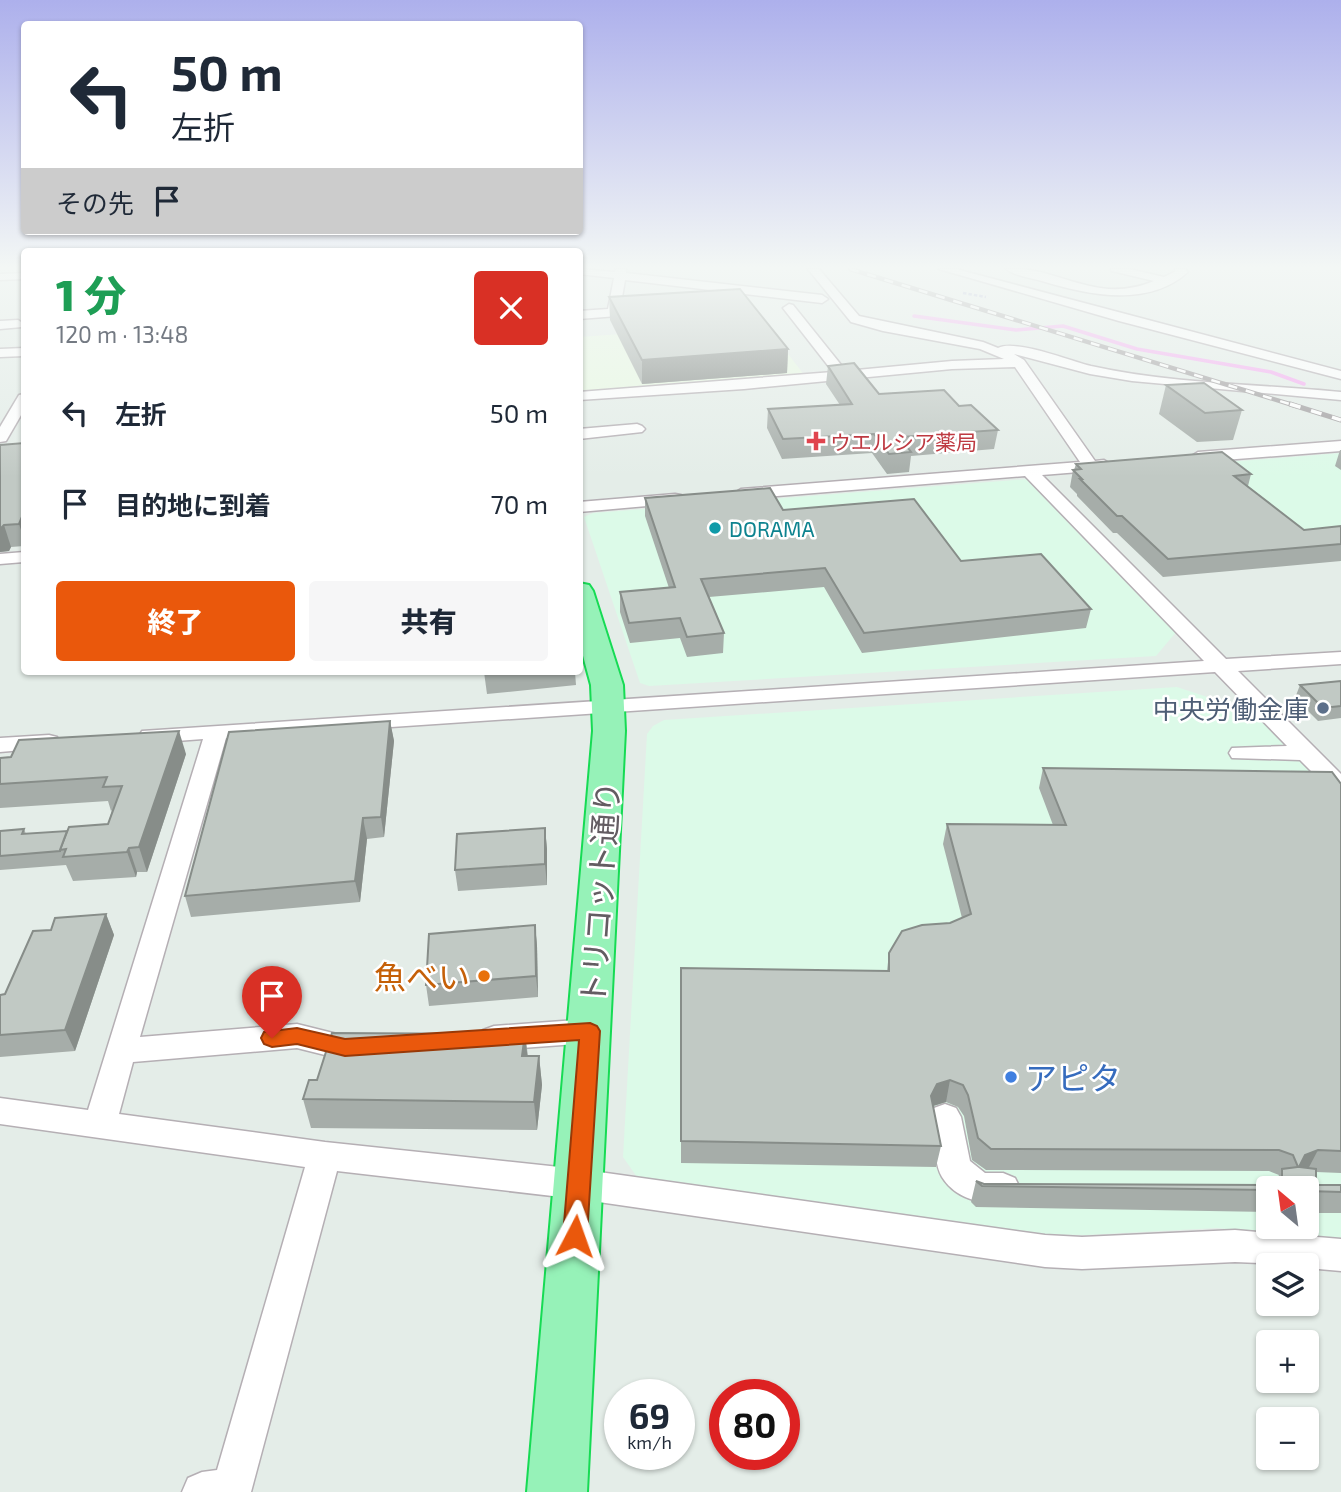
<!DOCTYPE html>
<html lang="ja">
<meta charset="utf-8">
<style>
:root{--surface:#fff;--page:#f6f6f7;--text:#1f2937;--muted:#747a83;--accent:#ea580c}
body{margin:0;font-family:"Exo 2","Noto Sans JP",sans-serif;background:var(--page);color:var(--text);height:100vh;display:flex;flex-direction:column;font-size:26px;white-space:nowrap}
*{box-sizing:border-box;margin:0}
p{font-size:23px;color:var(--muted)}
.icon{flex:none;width:38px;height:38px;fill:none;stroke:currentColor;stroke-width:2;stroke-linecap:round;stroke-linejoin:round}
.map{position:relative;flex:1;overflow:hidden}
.panel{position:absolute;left:21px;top:248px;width:562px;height:427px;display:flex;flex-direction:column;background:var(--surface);border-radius:7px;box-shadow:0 2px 5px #0004}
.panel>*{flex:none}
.banner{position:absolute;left:21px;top:21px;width:562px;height:214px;border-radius:7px;box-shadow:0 2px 5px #0004;background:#fff;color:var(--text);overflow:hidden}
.needle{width:46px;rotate:331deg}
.fabs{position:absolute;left:1256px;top:1176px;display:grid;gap:14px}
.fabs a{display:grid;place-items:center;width:63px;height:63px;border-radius:7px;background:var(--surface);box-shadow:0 2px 5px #0004;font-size:35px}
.speed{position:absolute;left:604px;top:1379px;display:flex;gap:14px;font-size:35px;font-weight:700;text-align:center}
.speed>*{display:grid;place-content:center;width:91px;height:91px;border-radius:50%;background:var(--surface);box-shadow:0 2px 5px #0004;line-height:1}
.speed small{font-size:18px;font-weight:400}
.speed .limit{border:10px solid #d22;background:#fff;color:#111}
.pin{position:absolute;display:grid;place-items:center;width:60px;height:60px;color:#fff;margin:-72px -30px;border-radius:50% 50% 50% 0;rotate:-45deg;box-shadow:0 0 7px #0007}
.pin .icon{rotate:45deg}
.me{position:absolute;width:77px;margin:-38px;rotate:4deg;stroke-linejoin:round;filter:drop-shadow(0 0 5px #0008)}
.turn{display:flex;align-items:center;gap:24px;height:147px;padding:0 35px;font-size:32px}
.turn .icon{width:91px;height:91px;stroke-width:2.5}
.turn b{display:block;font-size:49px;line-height:60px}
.then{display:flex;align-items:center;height:66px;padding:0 35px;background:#0003;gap:14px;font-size:26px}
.round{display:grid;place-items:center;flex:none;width:74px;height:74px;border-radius:7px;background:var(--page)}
.head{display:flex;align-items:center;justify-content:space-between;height:119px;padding:0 35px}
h1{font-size:42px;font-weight:800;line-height:52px;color:#1e9e55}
.primary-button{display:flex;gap:14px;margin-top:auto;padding:14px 35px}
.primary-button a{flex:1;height:80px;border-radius:7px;background:var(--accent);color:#fff;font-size:28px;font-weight:800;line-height:80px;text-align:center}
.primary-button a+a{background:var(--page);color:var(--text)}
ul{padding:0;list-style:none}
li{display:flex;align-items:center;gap:21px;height:91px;padding:0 35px}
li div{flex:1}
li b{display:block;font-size:26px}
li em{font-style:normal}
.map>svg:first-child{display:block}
.commercial{fill:#dcfae8;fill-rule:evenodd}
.medical{fill:#e8f9e2}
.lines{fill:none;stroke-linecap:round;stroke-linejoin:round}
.stream{stroke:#f6abf2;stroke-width:3.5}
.minor-casing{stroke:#b5afb4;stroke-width:3}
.highway-casing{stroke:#16db54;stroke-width:4}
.path{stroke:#a7acd3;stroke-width:2.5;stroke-dasharray:3.5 2;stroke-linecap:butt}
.minor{fill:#fff;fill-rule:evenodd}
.highway{fill:#96f2b8;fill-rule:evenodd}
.rail-far1-casing{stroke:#a09d9f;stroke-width:4.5}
.rail-casing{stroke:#a09d9f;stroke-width:5}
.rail-far1{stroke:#fff;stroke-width:2.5;stroke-dasharray:9;stroke-linecap:butt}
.rail{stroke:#fff;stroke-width:3.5;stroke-dasharray:11;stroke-linecap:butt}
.wall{fill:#a6ada9}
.shaded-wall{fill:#878d89}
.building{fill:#c1c9c4;stroke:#878d89;stroke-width:2}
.route{fill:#ea580c;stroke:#983908;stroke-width:2}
.health-dot{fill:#e0444e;stroke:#fff;stroke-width:2.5}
.culture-dot{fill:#0f9aa8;stroke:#fff;stroke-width:2.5}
.service-dot{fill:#5c6f8a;stroke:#fff;stroke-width:2.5}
.food-dot{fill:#e8710a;stroke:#fff;stroke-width:2.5}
.shop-dot{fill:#3f7fe0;stroke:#fff;stroke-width:2.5}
.labels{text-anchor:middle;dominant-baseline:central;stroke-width:5;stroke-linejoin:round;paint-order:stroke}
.far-health-label{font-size:21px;fill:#be3a42;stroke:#fff;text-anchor:start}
.far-culture-label{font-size:21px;fill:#0d838f;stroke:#fff;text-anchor:start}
.service-label{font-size:26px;fill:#4e5e75;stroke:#fff;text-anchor:end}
.near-street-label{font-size:32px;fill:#635c62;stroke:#fff}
.near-food-label{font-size:32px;fill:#c56008;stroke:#fff;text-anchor:end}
.near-shop-label{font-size:32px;fill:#366cbe;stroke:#fff;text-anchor:start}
</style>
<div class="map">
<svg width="1341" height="1492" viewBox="0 0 1341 1492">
<rect width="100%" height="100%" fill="#e4ede8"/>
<g class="commercial">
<path d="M1341,453V562L1215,463Z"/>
<path d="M1029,479L1177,631L1156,656L649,686L640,683L584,517L593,513Z"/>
<path d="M1177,687L1256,713L1341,802V1241L1217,1228L1086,1235L1031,1234L637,1177L623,1157L647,734L653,726L664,720ZM1269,1188H1307V1227H1269Z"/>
</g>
<path class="medical" d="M765,324L805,376L579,393V337Z"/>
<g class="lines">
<path class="stream" d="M914,316L1016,330L1063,326L1137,349L1271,372L1304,384"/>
<defs>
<g id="minor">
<path d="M579,269L615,272L616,269H626V273L822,295L828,299L822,303L625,280L620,309L643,308V314L579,319V311L608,309L614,278L579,274Z"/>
<path d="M808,269H819L859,316L983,342L998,348C1016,339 1071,361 1091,366C1172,384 1259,384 1341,392V400L1132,381L1090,374L1014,354L1024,360L1095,461L1104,460L1112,465L1104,470L1042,475L1226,659L1341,652V664L1238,671L1341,774V795L1333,793L1300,760L1232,758L1229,753L1232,748L1287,746L1215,672L226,738L140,1037L297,1024L345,1036L358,1035L369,1039L373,1047L369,1055L345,1060L297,1048L133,1062L119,1114L325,1142L578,1169L1045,1235L1082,1237L1235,1230L1341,1239V1271L1307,1268V1265L1235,1262L1082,1269L1045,1267L578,1199L337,1171L251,1492H182L188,1478L202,1472L217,1470L305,1167L0,1124V1098L88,1110L203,739L150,743L142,741L139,736L142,731L1204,661L1025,476L741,499L733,494L741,489L1080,462L1015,367L952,369L744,389L579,400V392L833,372L783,308L789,304L793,305L846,371L952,361L1004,359L980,349L883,331L851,322Z"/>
<path d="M939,269H956L1341,371V379L1119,321Z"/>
<path d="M1006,269C1058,265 1095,306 1154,281L1112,271L1111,269H1129L1164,277L1176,271L1175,269H1185L1188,272C1148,308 1088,295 1042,281C1031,278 1015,276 1006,269Z"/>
<path d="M24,273V279L0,280V274Z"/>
<path d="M18,320L24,324L22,327L0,329V321Z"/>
<path d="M24,348V356L0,357V349Z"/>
<path d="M24,394V410L6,441L0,442V427L19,395Z"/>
<path d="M637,424L642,426L645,429L642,432L579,439V429Z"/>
<path d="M1341,441V451L1198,462L1190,457L1198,452Z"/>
<path d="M675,494L681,495L683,499L681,503L579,512V502Z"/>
<path d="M24,552V562L0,564V554Z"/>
<path d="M49,735L57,737L60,742L57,747L0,752V738Z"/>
<path d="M590,1019L600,1023L605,1031L600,1039L590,1043L494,1050L483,1046L479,1038L483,1030L494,1026Z"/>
<path d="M945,1104L956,1108L961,1117L970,1161L985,1173H1003L1015,1178L1020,1188L1015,1198C989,1208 957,1201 942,1177C936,1167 936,1155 934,1145C932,1131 928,1120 934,1108Z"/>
</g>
<path id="highway" d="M579,583L589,585L593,591L623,685L625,731L587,1492H527L593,731L591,685L579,641Z"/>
</defs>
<use href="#minor" class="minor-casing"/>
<use href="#highway" class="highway-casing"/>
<path class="path" d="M963,293L986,297"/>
<use href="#minor" class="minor"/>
<use href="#highway" class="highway"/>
<defs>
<path id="rail-far1" d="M850,269L1296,406"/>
<path id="rail" d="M1290,404L1341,420"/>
</defs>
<use href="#rail-far1" class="rail-far1-casing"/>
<use href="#rail" class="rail-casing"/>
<use href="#rail-far1" class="rail-far1"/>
<use href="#rail" class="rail"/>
</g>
<g class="wall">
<path d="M609,297L788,349L787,373L642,384L610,320Z"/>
<path d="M828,366L879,394L959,406L998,430L994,449L911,456L909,472L887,474L872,453L782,459L767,428L768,409L840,405L826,384Z"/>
<path d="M1166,385L1242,410L1233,440L1197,442L1159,414Z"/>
<path d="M24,443V546L11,547L9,551L0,552V445Z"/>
<path d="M1340,450H1341V470L1335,466Z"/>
<path d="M1076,464L1251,474L1248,486L1304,530L1341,526V561L1163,577L1117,533H1113L1077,496V494L1070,487L1073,470H1074Z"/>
<path d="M645,498L783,510L961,561L1091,609L1086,628L862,653L824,587L709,597L724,633L723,653L687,657L680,638L630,643L620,612V592L669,588L645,516Z"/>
<path d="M484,672H575L576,685L487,694Z"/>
<path d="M1341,681V718L1318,721L1295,698L1300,685Z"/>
<path d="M390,721L394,741L384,837L367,839L360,902L191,917L185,896Z"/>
<path d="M186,754L147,872H137L136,877L73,881L66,865L0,870V831L24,829L26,834L67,831L108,824L112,810L111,811L108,801L0,808V758Z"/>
<path d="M1043,768L1341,784V1173L1316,1172V1185H1341V1213H1307V1188H1269V1212L976,1207L971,1202L976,1181L984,1184L1274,1185L1279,1175L1269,1171L986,1170L972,1160L964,1116L958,1107L946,1102L933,1106L941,1146L936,1167L681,1163V968L887,971L889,953L962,918L943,844L947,824L1053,825L1039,788Z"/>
<path d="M545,828L547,849V885L458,891L455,870Z"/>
<path d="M106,914L114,935L75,1051L0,1057V995L5,994L51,930Z"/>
<path d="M535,925L537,946L538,997L429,1006L426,985Z"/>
<path d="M525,1034L528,1056H539L542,1085L537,1130L311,1128L303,1099L317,1080Z"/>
</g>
<g class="shaded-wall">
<path d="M788,349L787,373L642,384V360Z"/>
<path d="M24,512V539L19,524Z"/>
<path d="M4,525L11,547L9,551L0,552V529Z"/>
<path d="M390,721L394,741L384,837L381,817Z"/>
<path d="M179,731L186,754L147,872L139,847Z"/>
<path d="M363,818L367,839L360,902L355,881Z"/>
<path d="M545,828L547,849V885L545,864Z"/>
<path d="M129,848L137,872L136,877L127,852Z"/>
<path d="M106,914L114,935L75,1051L65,1030Z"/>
<path d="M535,925L537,946L538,997L536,976Z"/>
<path d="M525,1034L528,1062L522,1056Z"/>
<path d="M539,1056L542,1085L537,1130L534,1102Z"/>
<path d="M950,1080L946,1102L933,1106L926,1117L931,1096L937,1084Z"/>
<path d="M1318,1150L1307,1171L1294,1177L1305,1155Z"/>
</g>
<g class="building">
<path d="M740,289L788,349L642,360L609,297Z"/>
<path d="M854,363L879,394L944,390L959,406L971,405L998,430L900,437L911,452L889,454L874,434L783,439L768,409L852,404L828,366Z"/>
<path d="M1204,383L1242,410L1205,413L1166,385Z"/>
<path d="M24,443V512L19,524L4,525L0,529V445Z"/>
<path d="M1222,452L1251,474L1234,476L1304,530L1341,526V544L1168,559L1122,516H1117L1080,479H1082L1073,470L1081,469L1076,464Z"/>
<path d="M770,488L783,510L914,499L961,561L1041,554L1091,609L864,633L825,568L701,579L724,633L687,637L680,618L629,623L620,592L675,587L645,498Z"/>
<path d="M1341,681V706L1323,708L1300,685Z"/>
<path d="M390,721L381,817L363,818L355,881L185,896L229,732Z"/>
<path d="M179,731L139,847L129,848L127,852L63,857L66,849L60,850L69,827L108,824L122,786L103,787L107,777L0,784V758L11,757L19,740Z"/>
<path d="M1043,768L1332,772L1341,784V1151L1318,1150L1305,1155L1299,1167L1316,1169V1185H1341V1192L1307,1191V1188H1269V1190L982,1186L976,1181L984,1184L1280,1185L1282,1183V1169L1298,1167L1293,1155L1279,1150L991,1149L978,1138L968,1095L963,1085L950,1080L937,1084L931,1096L941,1146L681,1141V968L889,971V953L902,931L922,925L950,923L971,914L947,824L1066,825Z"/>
<path d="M545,828V864L455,870L457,834Z"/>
<path d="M24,829L22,834L67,831L60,850V851L0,856V831Z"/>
<path d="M106,914L65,1030L0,1035V995L5,994L33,931L51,930L55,918Z"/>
<path d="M535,925L536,976L426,985L429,934Z"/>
<path d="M332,1033L525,1034L522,1056H539L534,1102L303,1099L309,1080H317Z"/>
</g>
<linearGradient id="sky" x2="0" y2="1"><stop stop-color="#adb0ec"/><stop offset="0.56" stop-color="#f3f7f5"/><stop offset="1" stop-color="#f3f7f5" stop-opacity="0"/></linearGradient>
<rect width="1341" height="477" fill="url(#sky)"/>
<path class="route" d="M590,1023L597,1026L600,1031L587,1236L583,1243L575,1247L566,1243L563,1236L579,1040L345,1056L297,1044L272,1047L264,1044L261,1038L264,1032L297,1028L345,1039Z"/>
<path class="health-dot" d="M812.5 430.5h7v7h7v7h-7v7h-7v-7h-7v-7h7z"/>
<circle class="culture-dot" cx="715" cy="528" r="7"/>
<circle class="service-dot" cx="1323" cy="708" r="7"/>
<circle class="food-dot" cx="484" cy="976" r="7"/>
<circle class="shop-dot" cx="1011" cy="1077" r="7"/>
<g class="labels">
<g class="far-health-label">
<text x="830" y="441">ウエルシア薬局</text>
</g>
<g class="far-culture-label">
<text x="729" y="528">DORAMA</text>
</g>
<g class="service-label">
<text x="1309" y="708">中央労働金庫</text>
</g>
<g class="near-street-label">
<text transform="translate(599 893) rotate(-86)">トリコット通り</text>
</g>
<g class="near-food-label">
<text x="470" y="976">魚べい</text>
</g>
<g class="near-shop-label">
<text x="1025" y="1077">アピタ</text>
</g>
</g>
</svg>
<div class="fabs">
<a><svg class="needle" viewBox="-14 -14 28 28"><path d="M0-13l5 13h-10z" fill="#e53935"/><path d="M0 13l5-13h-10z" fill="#747a83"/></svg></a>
<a><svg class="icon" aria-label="layers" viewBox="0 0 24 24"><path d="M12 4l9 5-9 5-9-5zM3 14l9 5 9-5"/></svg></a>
<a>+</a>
<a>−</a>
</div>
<div class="speed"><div>69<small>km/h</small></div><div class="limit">80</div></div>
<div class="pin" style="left:272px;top:1038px;background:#d93025"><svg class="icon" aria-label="arrive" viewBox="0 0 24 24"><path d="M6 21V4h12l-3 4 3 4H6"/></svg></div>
<svg class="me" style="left:575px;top:1236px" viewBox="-20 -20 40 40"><path d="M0-17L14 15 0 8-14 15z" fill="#ea580c" stroke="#fff" stroke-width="4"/></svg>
<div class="banner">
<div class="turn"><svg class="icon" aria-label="left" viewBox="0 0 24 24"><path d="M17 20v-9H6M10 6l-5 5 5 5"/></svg><div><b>50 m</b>左折</div></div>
<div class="then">その先<svg class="icon" aria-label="arrive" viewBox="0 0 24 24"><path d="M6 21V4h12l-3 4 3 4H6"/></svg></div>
</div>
<section class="panel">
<div class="head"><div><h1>1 分</h1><p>120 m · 13:48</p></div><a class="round" style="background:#d93025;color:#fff"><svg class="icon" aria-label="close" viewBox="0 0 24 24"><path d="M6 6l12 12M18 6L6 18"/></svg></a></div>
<ul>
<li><svg class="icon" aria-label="left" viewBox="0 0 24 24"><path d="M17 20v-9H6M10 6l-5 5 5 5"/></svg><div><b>左折</b></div><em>50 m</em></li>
<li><svg class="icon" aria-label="arrive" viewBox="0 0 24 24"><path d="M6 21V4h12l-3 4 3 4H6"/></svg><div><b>目的地に到着</b></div><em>70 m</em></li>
</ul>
<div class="primary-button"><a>終了</a><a>共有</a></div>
</section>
</div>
